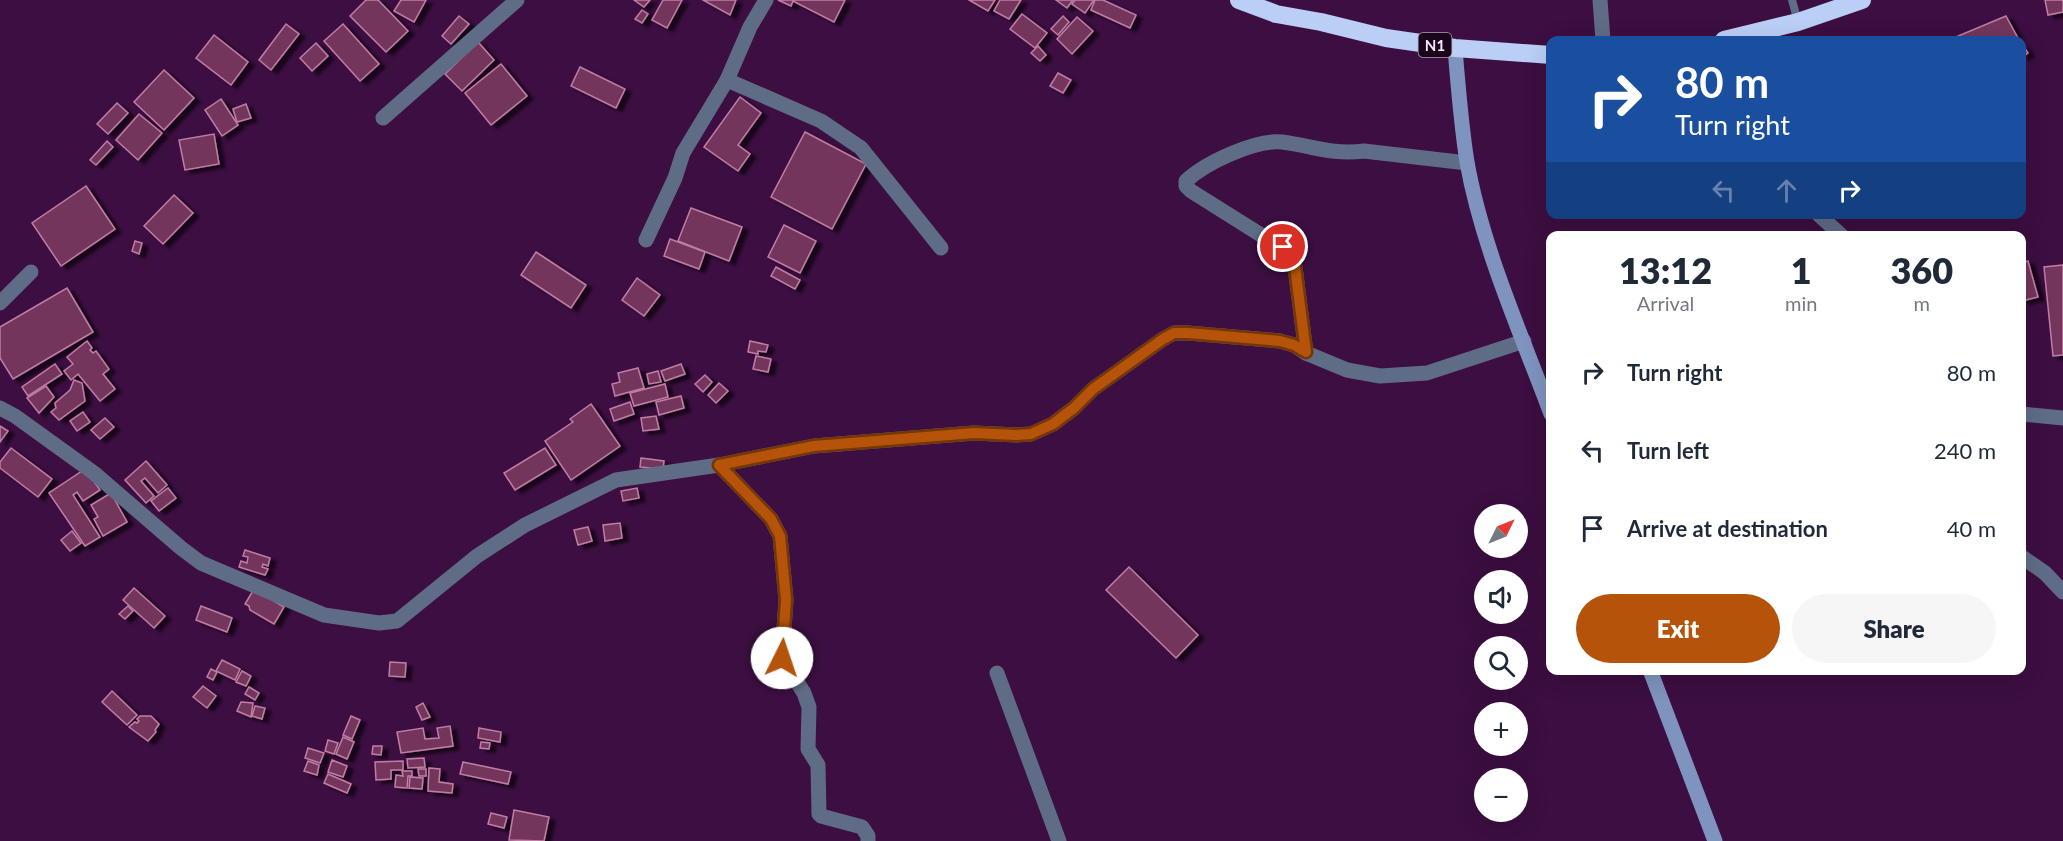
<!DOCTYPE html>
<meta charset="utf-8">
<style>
:root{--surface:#fff;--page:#f6f6f7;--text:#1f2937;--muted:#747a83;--accent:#b45309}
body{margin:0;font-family:Lato,sans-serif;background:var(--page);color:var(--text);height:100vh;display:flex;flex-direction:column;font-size:22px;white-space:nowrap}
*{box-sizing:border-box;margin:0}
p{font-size:20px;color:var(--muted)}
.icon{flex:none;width:33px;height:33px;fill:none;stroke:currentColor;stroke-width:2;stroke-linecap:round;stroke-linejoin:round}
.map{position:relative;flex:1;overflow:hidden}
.panel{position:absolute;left:1546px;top:231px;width:480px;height:444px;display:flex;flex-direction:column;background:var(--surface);border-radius:12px;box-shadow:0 6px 24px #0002}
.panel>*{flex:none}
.banner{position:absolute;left:1546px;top:36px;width:480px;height:183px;border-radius:12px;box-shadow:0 6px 24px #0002;background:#1a4fa0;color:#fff;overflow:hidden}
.needle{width:39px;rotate:47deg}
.buttons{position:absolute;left:1474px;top:504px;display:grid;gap:12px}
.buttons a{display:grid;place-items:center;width:54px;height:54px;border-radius:50%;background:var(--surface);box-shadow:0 6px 24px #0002;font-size:30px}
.pin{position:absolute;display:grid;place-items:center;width:51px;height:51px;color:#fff;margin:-26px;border:3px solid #fff;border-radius:50%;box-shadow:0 2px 6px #0007}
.me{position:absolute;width:66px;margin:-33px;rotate:4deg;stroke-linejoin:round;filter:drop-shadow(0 0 4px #0008)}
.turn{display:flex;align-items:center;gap:21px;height:126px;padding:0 30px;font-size:27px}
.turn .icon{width:78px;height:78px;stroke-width:2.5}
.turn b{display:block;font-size:42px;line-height:51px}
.lanes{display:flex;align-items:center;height:57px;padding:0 30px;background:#0003;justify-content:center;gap:30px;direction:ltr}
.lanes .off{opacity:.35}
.eta{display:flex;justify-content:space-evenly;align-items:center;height:102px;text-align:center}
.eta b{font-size:36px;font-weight:800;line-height:42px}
.action{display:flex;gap:12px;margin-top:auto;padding:12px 30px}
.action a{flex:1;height:69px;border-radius:36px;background:var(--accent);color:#fff;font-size:24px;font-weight:800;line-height:69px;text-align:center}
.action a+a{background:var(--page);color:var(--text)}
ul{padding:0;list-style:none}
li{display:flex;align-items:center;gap:18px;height:78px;padding:0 30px}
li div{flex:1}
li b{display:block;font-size:22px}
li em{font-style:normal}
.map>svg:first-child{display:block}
.building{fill:#73355c;stroke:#c27da5;stroke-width:1.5;filter:url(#shadow)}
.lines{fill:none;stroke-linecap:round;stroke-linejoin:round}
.lane{stroke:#5f6c86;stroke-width:8}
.street{stroke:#5f6c86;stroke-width:15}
.secondary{stroke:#7e93be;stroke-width:15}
.highway{stroke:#bacef6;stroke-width:18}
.route-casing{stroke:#753606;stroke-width:15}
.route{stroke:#b45309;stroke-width:10}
.labels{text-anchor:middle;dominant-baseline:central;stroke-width:6;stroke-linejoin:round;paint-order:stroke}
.shield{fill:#19061b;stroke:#b7a2b9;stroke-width:1.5}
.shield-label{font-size:15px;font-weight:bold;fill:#fbe5fd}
</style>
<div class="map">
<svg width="2063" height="841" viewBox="0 0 2063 841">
<defs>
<filter id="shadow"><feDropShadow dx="6" dy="3.5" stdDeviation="1.5" flood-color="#0009"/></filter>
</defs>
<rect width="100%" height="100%" fill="#3c0e41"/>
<g class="building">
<path d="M366,0H378L408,31L386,52L350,16Z"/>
<path d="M401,0H426L414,22L394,11Z"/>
<path d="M634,0H650L644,7Z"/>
<path d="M663,0H682L667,28L652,20Z"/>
<path d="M703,0H736L730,15Z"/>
<path d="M778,0H845L834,22L793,1L791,6Z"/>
<path d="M969,0H995L988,11Z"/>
<path d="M1000,0H1021L1009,19L994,11Z"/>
<path d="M1056,0H1073L1067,8Z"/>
<path d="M1075,0H1094L1085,13L1072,4Z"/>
<path d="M1095,0H1103L1136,15L1130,28L1091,10Z"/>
<path d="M2045,0H2063V12L2048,15Z"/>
<path d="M642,10L648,14L642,23L635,19Z"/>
<path d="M1022,14L1047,33L1035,48L1010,29Z"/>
<path d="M459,16L469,24L451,44L442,36Z"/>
<path d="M1063,16L1069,22L1058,35L1051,29Z"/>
<path d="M2006,16L2019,40H1952L1951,39Z"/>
<path d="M1077,17L1093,31L1072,54L1057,39Z"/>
<path d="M286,24L299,34L271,70L259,60Z"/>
<path d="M343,24L379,64L360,81L324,41Z"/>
<path d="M214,35L248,62L231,85L196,58Z"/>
<path d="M478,42L494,60L462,91L445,74Z"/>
<path d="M316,43L328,56L312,71L300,58Z"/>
<path d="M2022,44L2028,53L2022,57Z"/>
<path d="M1038,46L1046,55L1040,61L1031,53Z"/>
<path d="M501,64L527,96L491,125L465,93Z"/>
<path d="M580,67L625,89L616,108L571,86Z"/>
<path d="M164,70L194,98L164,130L134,102Z"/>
<path d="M1058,73L1071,80L1063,93L1050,86Z"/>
<path d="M740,97L761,113L738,145L750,154L738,171L704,147Z"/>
<path d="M221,99L238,125L222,136L205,110Z"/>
<path d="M117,103L128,113L108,134L97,124Z"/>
<path d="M246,104L251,118L237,122L233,109Z"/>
<path d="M139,114L162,133L138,160L116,140Z"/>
<path d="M805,132L866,164L832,229L771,197Z"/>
<path d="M214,134L219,164L185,170L179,140Z"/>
<path d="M107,141L113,147L96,165L90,160Z"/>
<path d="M86,186L115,229L61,266L32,223Z"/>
<path d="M174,195L193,213L163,244L144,226Z"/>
<path d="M691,208L742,227L729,261L678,241Z"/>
<path d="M784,225L816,241L800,273L768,257Z"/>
<path d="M670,239L705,252L699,269L664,256Z"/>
<path d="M135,241L142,243L139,254L132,251Z"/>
<path d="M536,252L586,285L571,308L521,275Z"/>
<path d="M2028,261L2038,297L2022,301V262Z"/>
<path d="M2063,265V355L2053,356L2044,267Z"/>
<path d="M776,267L800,280L795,289L771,276Z"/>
<path d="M637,278L660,295L644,316L622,300Z"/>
<path d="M67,288L93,332L13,379L0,358V327Z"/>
<path d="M87,341L92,348L90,350L93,353L96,351L109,369L103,374L115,389L100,401L78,374L71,380L64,371L73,364L67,357Z"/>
<path d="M750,341L768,345L766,352L758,351V354L748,352Z"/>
<path d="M756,356L771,359L768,372L753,369Z"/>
<path d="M55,364L62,374L28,396L22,387Z"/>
<path d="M681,364L685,374L665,381L661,371Z"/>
<path d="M638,368L644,388L615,396L612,384L620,382L618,373Z"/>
<path d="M658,371L661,382L649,384L647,374Z"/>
<path d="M705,375L712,382L703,392L695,384Z"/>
<path d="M74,380L82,383L85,401L59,420L51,412L56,408L55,403L70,390Z"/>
<path d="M719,383L728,391L716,403L708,395Z"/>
<path d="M665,384L668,397L634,406L630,393Z"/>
<path d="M46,386L54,397L39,413L27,398Z"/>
<path d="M681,396L684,408L659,415L656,402Z"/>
<path d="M630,402L634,414L614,421L610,409Z"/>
<path d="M591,404L620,446L571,480L545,441L573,422L570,419Z"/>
<path d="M83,412L90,422L77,431L70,421Z"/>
<path d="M656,416L659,429L643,431L641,418Z"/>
<path d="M105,418L114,427L100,439L91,430Z"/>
<path d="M0,426L8,431L0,442Z"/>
<path d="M11,448L52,479L38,497L0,468V462Z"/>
<path d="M545,448L556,465L515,490L504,473Z"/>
<path d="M641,458L664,461L663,469L640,467Z"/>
<path d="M146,461L167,485L158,493L145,478L141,481L154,496L146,503L125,480Z"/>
<path d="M85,469L100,490L83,501L77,492L73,495L100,537L85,546L49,493Z"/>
<path d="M168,488L176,498L159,511L151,501Z"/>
<path d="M637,488L639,498L623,501L621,491Z"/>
<path d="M111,493L127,522L103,536L94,519L98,517L91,505Z"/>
<path d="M620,523L622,538L605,541L603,525Z"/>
<path d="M588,527L592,541L578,545L574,530Z"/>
<path d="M72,531L81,543L70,551L61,540Z"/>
<path d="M245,550L270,558L268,566L263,564L262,567L268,569L265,575L239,567L241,561L247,563L248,557L243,556Z"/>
<path d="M1129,567L1198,635L1176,658L1106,590Z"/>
<path d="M134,588L165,616L154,628L123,600Z"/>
<path d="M254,589L284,607L274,624L250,610L249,606L245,604Z"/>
<path d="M128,606L133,611L125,619L119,614Z"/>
<path d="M201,606L232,618L227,632L196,620Z"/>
<path d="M222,660L240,669L235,680L216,671Z"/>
<path d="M390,662L406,663L405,677L389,676Z"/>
<path d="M211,669L217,672L213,680L207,677Z"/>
<path d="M242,671L251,676L246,686L236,682Z"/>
<path d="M203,686L216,696L207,708L193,697Z"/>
<path d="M249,687L259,693L255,700L245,694Z"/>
<path d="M112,691L137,715L127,725L102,702Z"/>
<path d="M241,702L253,703L251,717L237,711Z"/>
<path d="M423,703L430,717L422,720L416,707Z"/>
<path d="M255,706L265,708L262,719L252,716Z"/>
<path d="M140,716H151L159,724L155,730L156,732L148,741L129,727L135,722L137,723L139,721L137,719Z"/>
<path d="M351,716L360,720L352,739L343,735Z"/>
<path d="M450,726L453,746L401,753L397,732L423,728L425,739L439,738L437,728Z"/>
<path d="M479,728L501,732L500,742L478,738Z"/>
<path d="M343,737L354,742L347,759L336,754Z"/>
<path d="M328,740L338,743L334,754L325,751Z"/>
<path d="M481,742L490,743L489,749L480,748Z"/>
<path d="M373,746H382L381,755L372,754Z"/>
<path d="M308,748L324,753L320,763L305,758Z"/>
<path d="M424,758L425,767L408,768L407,759Z"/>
<path d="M332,760L347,766L343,777L328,772Z"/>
<path d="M308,761L319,765L317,775L304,771Z"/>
<path d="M403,761V770H391V779L376,780L375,762Z"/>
<path d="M463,762L511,772L508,784L460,774Z"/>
<path d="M429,768L440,769L439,782L453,784L452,793L428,791Z"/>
<path d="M418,769H426V776H419Z"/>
<path d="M402,771H412V776H408L407,788L395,787L396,775L403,776Z"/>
<path d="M328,774L351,784L347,793L324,783Z"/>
<path d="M410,777L423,778L422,789L409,788Z"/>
<path d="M514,810L549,817L544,841L509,840Z"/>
<path d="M491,813L507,817L504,828L488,824Z"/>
</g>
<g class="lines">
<path class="lane" d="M1792,0L1798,22"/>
<g class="street">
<path d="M1600,0L1603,40"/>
<path d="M727,80L821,121L861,148L941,248"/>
<path d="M383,118L517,0"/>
<path d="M1818,214L1842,236"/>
<path d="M646,240L675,178L683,153L727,80L750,27L766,0"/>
<path d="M0,303L31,272"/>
<path d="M1306,353L1295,267L1288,252L1191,191L1186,186V181C1205,163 1256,139 1282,142C1313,146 1332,155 1364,151L1467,163"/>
<path d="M0,408L15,416L94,473L181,548L201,563L324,615L379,623L397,621L477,556L525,525L616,480L719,465L814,446L974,433L1016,435L1031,434L1053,424L1074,408L1093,389L1163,339L1174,333H1188L1280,341L1294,345L1306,353L1347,370L1380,376L1427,373L1524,341"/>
<path d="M2022,414L2063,418"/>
<path d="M719,465L771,519L780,536L786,600L782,658L804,693L809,707L808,749L818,765L819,814L821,816L862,827L868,836V841"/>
<path d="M2022,557L2045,573L2063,592"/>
<path d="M997,673L1059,841"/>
</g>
<g class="secondary">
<path d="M1455,48C1458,86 1461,124 1467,162C1482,247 1521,333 1551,414"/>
<path d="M1650,670L1715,841"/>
</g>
<g class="highway">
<path d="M1239,0L1276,14L1321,22L1386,38L1455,48L1551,55"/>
<path d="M1724,40L1798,22L1862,0"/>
</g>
</g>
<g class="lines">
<defs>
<path id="route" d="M782,658L786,600L780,536L771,519L719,465L814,446L974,433L1016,435L1031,434L1053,424L1074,408L1093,389L1163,339L1174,333H1188L1280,341L1294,345L1306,352L1295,267L1293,258L1283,247"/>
</defs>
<use href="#route" class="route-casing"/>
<use href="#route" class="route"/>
</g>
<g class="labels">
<rect class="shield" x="1418.5" y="33" width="33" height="24" rx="4.5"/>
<g class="shield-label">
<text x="1435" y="45">N1</text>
</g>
</g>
</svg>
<div class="buttons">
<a><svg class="needle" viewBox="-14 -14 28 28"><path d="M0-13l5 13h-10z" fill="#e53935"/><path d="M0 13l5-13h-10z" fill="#747a83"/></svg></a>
<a><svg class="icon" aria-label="sound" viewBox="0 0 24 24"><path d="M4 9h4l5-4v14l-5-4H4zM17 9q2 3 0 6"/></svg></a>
<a><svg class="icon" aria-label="search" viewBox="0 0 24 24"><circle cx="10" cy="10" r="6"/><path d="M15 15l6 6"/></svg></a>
<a>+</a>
<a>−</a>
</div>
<div class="pin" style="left:1283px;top:247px;background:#d93025"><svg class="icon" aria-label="arrive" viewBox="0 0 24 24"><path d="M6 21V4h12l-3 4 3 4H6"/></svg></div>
<svg class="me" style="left:782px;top:658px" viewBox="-20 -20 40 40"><circle r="19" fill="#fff"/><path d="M0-13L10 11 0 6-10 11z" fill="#b45309"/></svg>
<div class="banner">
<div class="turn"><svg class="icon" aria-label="right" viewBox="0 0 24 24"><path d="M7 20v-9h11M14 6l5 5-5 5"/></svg><div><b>80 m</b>Turn right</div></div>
<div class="lanes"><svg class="icon off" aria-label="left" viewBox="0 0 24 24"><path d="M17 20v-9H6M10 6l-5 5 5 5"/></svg><svg class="icon off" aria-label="ahead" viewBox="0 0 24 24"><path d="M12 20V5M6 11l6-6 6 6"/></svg><svg class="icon" aria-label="right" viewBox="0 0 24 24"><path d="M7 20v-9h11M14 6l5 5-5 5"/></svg></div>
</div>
<section class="panel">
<div class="eta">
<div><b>13:12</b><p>Arrival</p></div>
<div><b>1</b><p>min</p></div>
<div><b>360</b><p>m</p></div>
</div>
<ul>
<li><svg class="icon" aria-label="right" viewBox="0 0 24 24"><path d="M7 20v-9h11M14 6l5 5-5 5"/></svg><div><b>Turn right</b></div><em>80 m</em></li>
<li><svg class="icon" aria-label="left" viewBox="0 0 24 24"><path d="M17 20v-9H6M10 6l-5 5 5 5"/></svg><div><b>Turn left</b></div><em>240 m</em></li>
<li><svg class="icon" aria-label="arrive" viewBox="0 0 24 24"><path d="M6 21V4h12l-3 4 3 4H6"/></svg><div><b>Arrive at destination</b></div><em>40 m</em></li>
</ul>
<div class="action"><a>Exit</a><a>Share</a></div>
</section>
</div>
